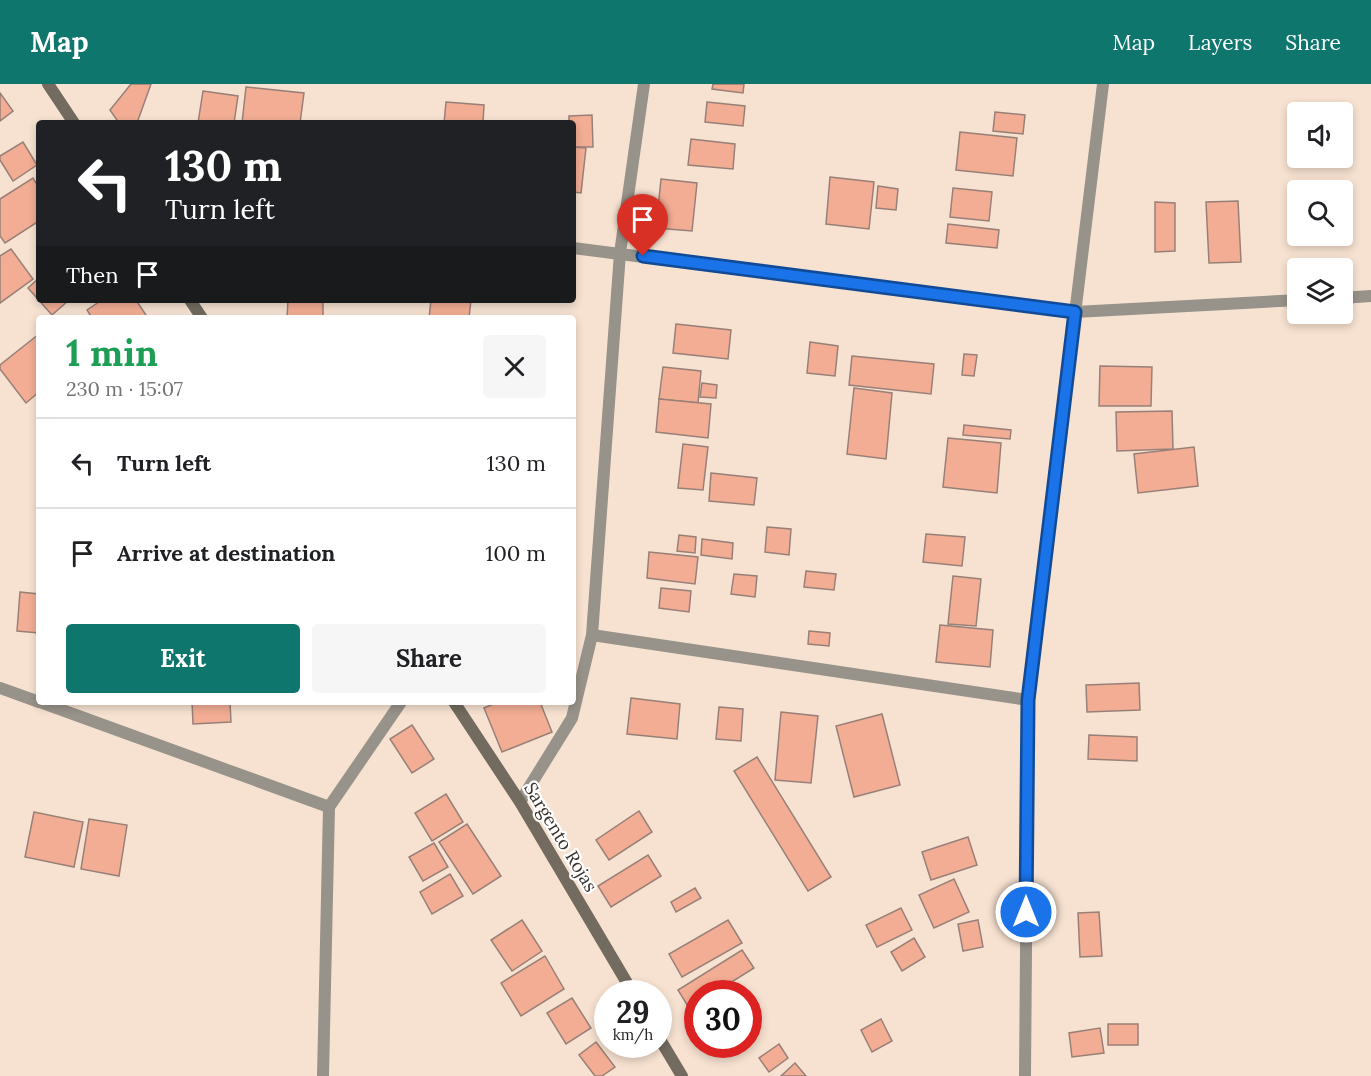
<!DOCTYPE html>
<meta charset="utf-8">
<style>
:root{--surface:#fff;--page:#f6f6f6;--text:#202124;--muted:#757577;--line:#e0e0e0;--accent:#0f766e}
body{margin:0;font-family:Lora,serif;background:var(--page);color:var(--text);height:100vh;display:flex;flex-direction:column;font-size:22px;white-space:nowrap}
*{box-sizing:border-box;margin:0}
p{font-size:20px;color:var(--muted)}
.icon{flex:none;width:33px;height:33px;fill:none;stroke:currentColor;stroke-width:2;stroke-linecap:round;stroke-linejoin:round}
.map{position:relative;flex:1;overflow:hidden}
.drawer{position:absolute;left:36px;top:231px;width:540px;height:390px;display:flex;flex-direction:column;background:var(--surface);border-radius:6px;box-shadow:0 3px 9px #0003}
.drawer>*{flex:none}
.top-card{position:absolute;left:36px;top:36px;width:540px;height:183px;border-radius:6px;box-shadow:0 3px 9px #0003;background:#202124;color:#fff;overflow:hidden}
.buttons{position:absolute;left:1287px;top:18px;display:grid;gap:12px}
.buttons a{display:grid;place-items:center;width:66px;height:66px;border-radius:6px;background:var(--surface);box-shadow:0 3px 9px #0003;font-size:30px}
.speed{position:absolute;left:594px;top:896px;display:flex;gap:12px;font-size:30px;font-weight:700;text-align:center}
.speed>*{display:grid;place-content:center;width:78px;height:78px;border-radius:50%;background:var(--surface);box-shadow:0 3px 9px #0003;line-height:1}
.speed small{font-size:15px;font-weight:400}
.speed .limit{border:9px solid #d22;background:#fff;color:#111}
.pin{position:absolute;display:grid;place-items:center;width:51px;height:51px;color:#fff;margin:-62px -26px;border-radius:50% 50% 50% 0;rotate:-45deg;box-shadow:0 0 6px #0007}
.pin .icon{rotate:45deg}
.me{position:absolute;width:66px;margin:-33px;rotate:0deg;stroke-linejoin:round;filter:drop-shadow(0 0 4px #0008)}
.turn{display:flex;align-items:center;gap:21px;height:126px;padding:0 30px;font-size:27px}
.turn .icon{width:78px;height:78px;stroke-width:2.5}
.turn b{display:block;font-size:42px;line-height:51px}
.then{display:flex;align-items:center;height:57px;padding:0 30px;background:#0003;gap:12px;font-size:22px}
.round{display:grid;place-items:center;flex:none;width:63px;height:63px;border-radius:6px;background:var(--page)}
.summary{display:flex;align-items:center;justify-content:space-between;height:102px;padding:0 30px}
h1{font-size:36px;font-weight:700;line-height:45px;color:#1e9e55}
.cta{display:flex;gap:12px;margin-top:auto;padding:12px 30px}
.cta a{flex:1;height:69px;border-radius:6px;background:var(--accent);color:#fff;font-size:24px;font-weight:700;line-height:69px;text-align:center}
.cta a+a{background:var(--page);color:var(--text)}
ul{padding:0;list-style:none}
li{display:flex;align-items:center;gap:18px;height:90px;padding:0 30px;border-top:2px solid var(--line)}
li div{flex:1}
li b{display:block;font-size:22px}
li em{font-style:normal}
header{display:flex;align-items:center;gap:36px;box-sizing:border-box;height:84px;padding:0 30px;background:var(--accent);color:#fff}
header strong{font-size:28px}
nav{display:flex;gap:33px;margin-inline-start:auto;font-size:21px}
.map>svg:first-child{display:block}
.building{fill:#f3ad94;stroke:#988078;stroke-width:1.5}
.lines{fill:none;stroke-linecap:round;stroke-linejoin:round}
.street{stroke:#98938a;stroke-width:12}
.secondary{stroke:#736b5f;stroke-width:12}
.route-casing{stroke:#114b97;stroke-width:15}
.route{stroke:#1a73e8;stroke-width:10}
.labels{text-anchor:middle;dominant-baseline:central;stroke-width:4.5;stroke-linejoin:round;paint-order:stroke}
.street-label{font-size:18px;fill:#39312b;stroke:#fff}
</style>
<header>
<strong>Map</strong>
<nav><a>Map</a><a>Layers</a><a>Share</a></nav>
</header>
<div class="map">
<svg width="1371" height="992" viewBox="0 0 1371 992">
<rect width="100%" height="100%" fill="#f7e2d1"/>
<g class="building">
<path d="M131,0H151L137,39H119L110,26Z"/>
<path d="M713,0H744L743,9L712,5Z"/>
<path d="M246,3L304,9L300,39H242Z"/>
<path d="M203,7L238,12L234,39H198Z"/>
<path d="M0,9L13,27L0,37Z"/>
<path d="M446,18L484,21L483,39H444Z"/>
<path d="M707,18L745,22L743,42L705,38Z"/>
<path d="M995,28L1025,31L1023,50L993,47Z"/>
<path d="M592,31L593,63H573V39H569V32Z"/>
<path d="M960,48L1017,54L1013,92L956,86Z"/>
<path d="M691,55L735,60L733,85L688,81Z"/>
<path d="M23,58L37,81L13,97L0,76V72Z"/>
<path d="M573,63L586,64L581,109L573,108Z"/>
<path d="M830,93L874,98L869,145L826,140Z"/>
<path d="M33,94L39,104V137L5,159L0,152V115Z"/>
<path d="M661,95L697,99L692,147L656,144Z"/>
<path d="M878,102L898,105L896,126L876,124Z"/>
<path d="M953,104L992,108L989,137L950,133Z"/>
<path d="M1238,117L1241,178L1209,179L1206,118Z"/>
<path d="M1155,118L1175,119V167L1155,168Z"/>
<path d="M948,140L999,146L997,164L946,159Z"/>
<path d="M11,165L33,195L0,219V172Z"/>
<path d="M39,194V216H69L52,231L28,204Z"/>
<path d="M102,216H136L148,234H92L87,226Z"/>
<path d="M288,216H323V234H287Z"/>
<path d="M431,216H471L469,234H429Z"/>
<path d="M676,240L731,246L728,275L673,269Z"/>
<path d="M39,250V308L26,319L0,285V281Z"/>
<path d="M810,258L838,262L835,292L807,289Z"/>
<path d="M964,270L977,271L974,292L962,291Z"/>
<path d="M852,272L934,280L931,310L849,301Z"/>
<path d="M1100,282L1152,283L1151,322H1099Z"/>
<path d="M663,283L701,287L698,319L659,315Z"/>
<path d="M702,299L717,301L716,314L700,313Z"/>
<path d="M854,304L892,309L886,375L847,370Z"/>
<path d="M659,315L711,320L708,354L656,348Z"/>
<path d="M1172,327L1173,365L1117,367L1116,328Z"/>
<path d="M964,341L1011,346L1010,355L963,351Z"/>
<path d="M948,354L1001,359L997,409L943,403Z"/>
<path d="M683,360L708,363L703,406L678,404Z"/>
<path d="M1194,363L1198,402L1138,409L1134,370Z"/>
<path d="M711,389L757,394L754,421L709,417Z"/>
<path d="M767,443L791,445L789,471L765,468Z"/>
<path d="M926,450L965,453L962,482L923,478Z"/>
<path d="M679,451L696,453L695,469L677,467Z"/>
<path d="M702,455L733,459L732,475L701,471Z"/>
<path d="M649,468L698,473L695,500L647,494Z"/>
<path d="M806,487L836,490L834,506L804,503Z"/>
<path d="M734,490L757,492L755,513L731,510Z"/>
<path d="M953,492L981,495L976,542L948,540Z"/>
<path d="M661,504L691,507L689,528L659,524Z"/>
<path d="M20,508L39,510V549L17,547Z"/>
<path d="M940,541L993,546L990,583L936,578Z"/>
<path d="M809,547L830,549L829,562L808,560Z"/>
<path d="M1139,599L1140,626L1087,628L1086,601Z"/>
<path d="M631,614L680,620L677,655L627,650Z"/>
<path d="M192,618H230L231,638L193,640Z"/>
<path d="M498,618H540L552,648L502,668L484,624Z"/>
<path d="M719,623L743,625L741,657L716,655Z"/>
<path d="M781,628L818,632L811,699L775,696Z"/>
<path d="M882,630L900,701L854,713L836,642Z"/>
<path d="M412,641L434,675L412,689L390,655Z"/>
<path d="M1089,651L1137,653V677L1088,675Z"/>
<path d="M757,673L831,793L808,807L734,687Z"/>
<path d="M446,710L463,738L432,757L415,729Z"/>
<path d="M639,727L652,748L609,776L596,756Z"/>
<path d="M34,728L83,738L74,783L25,773Z"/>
<path d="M89,735L127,741L119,792L81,785Z"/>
<path d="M467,740L501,792L473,810L439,758Z"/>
<path d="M968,753L977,781L931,796L922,768Z"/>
<path d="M434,759L448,783L423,797L409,773Z"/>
<path d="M648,771L661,792L611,823L598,802Z"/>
<path d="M450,790L463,812L432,830L420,808Z"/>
<path d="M954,795L969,828L934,844L919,811Z"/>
<path d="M695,804L701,814L676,828L671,818Z"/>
<path d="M901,824L912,846L877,863L866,841Z"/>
<path d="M1099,828L1102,872L1080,873L1078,829Z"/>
<path d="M522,836L542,867L512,887L491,856Z"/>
<path d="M728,836L742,859L682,893L669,870Z"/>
<path d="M978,836L983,863L963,867L958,840Z"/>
<path d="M914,854L925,873L902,887L891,868Z"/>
<path d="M742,866L754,884L714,909H698V919L689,924L678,906Z"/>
<path d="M545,872L564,905L521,932L501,899Z"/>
<path d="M572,914L591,944L566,960L547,929Z"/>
<path d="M881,935L892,957L872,968L861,946Z"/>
<rect x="1108" y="940" width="30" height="21"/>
<path d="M1100,944L1104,969L1072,973L1069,949Z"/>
<path d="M596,958L615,983L602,992H595L579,971Z"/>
<path d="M779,960L788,974L769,988L759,974Z"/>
<path d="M795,979L806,992H781Z"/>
</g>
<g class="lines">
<g class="street">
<path d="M573,164L1075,228L1298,216"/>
<path d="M1342,214L1371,212"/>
<path d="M592,551L1028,616"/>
<path d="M0,604L39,618"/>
<path d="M40,618L329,723"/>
<path d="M520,718L572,634L592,551L620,169L644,0"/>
<path d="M323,992L329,723L401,618"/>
<path d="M1025,992L1028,616L1103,0"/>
</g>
<g class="secondary">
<path d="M48,0L74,39"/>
<path d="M190,216L202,234"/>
<path d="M454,618L520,718L633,909"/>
<path d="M658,952L682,992"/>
</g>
</g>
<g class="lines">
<defs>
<path id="route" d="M643,172L1075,228L1028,616L1026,828"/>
</defs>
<use href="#route" class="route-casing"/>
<use href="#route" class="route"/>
</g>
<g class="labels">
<g class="street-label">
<text transform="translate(561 753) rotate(59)">Sargento Rojas</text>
</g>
</g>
</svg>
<div class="buttons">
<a><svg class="icon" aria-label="sound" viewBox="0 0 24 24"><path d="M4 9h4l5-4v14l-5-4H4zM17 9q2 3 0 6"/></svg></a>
<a><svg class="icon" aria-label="search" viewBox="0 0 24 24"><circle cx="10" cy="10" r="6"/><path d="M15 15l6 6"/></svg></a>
<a><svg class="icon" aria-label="layers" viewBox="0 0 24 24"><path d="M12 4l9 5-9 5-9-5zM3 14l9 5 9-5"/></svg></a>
</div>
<div class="speed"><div>29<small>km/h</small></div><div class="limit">30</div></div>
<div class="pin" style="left:643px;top:172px;background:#d93025"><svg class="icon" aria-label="arrive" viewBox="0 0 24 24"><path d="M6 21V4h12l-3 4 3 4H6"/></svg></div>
<svg class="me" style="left:1026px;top:828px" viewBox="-20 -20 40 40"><circle r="17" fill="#1a73e8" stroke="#fff" stroke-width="3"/><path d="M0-11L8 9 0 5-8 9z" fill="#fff"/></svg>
<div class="top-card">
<div class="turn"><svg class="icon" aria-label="left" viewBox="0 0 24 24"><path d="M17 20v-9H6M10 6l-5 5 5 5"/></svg><div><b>130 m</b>Turn left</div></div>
<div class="then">Then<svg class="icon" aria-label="arrive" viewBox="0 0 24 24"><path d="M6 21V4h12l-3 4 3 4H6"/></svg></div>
</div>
<section class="drawer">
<div class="summary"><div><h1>1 min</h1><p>230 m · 15:07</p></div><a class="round"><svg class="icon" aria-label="close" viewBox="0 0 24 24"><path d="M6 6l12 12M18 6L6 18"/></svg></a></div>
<ul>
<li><svg class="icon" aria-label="left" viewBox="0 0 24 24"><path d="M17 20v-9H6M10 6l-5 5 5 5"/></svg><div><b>Turn left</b></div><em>130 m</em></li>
<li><svg class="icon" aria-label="arrive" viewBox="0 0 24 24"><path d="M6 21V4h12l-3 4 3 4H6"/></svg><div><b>Arrive at destination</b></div><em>100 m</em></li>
</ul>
<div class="cta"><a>Exit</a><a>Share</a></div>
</section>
</div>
